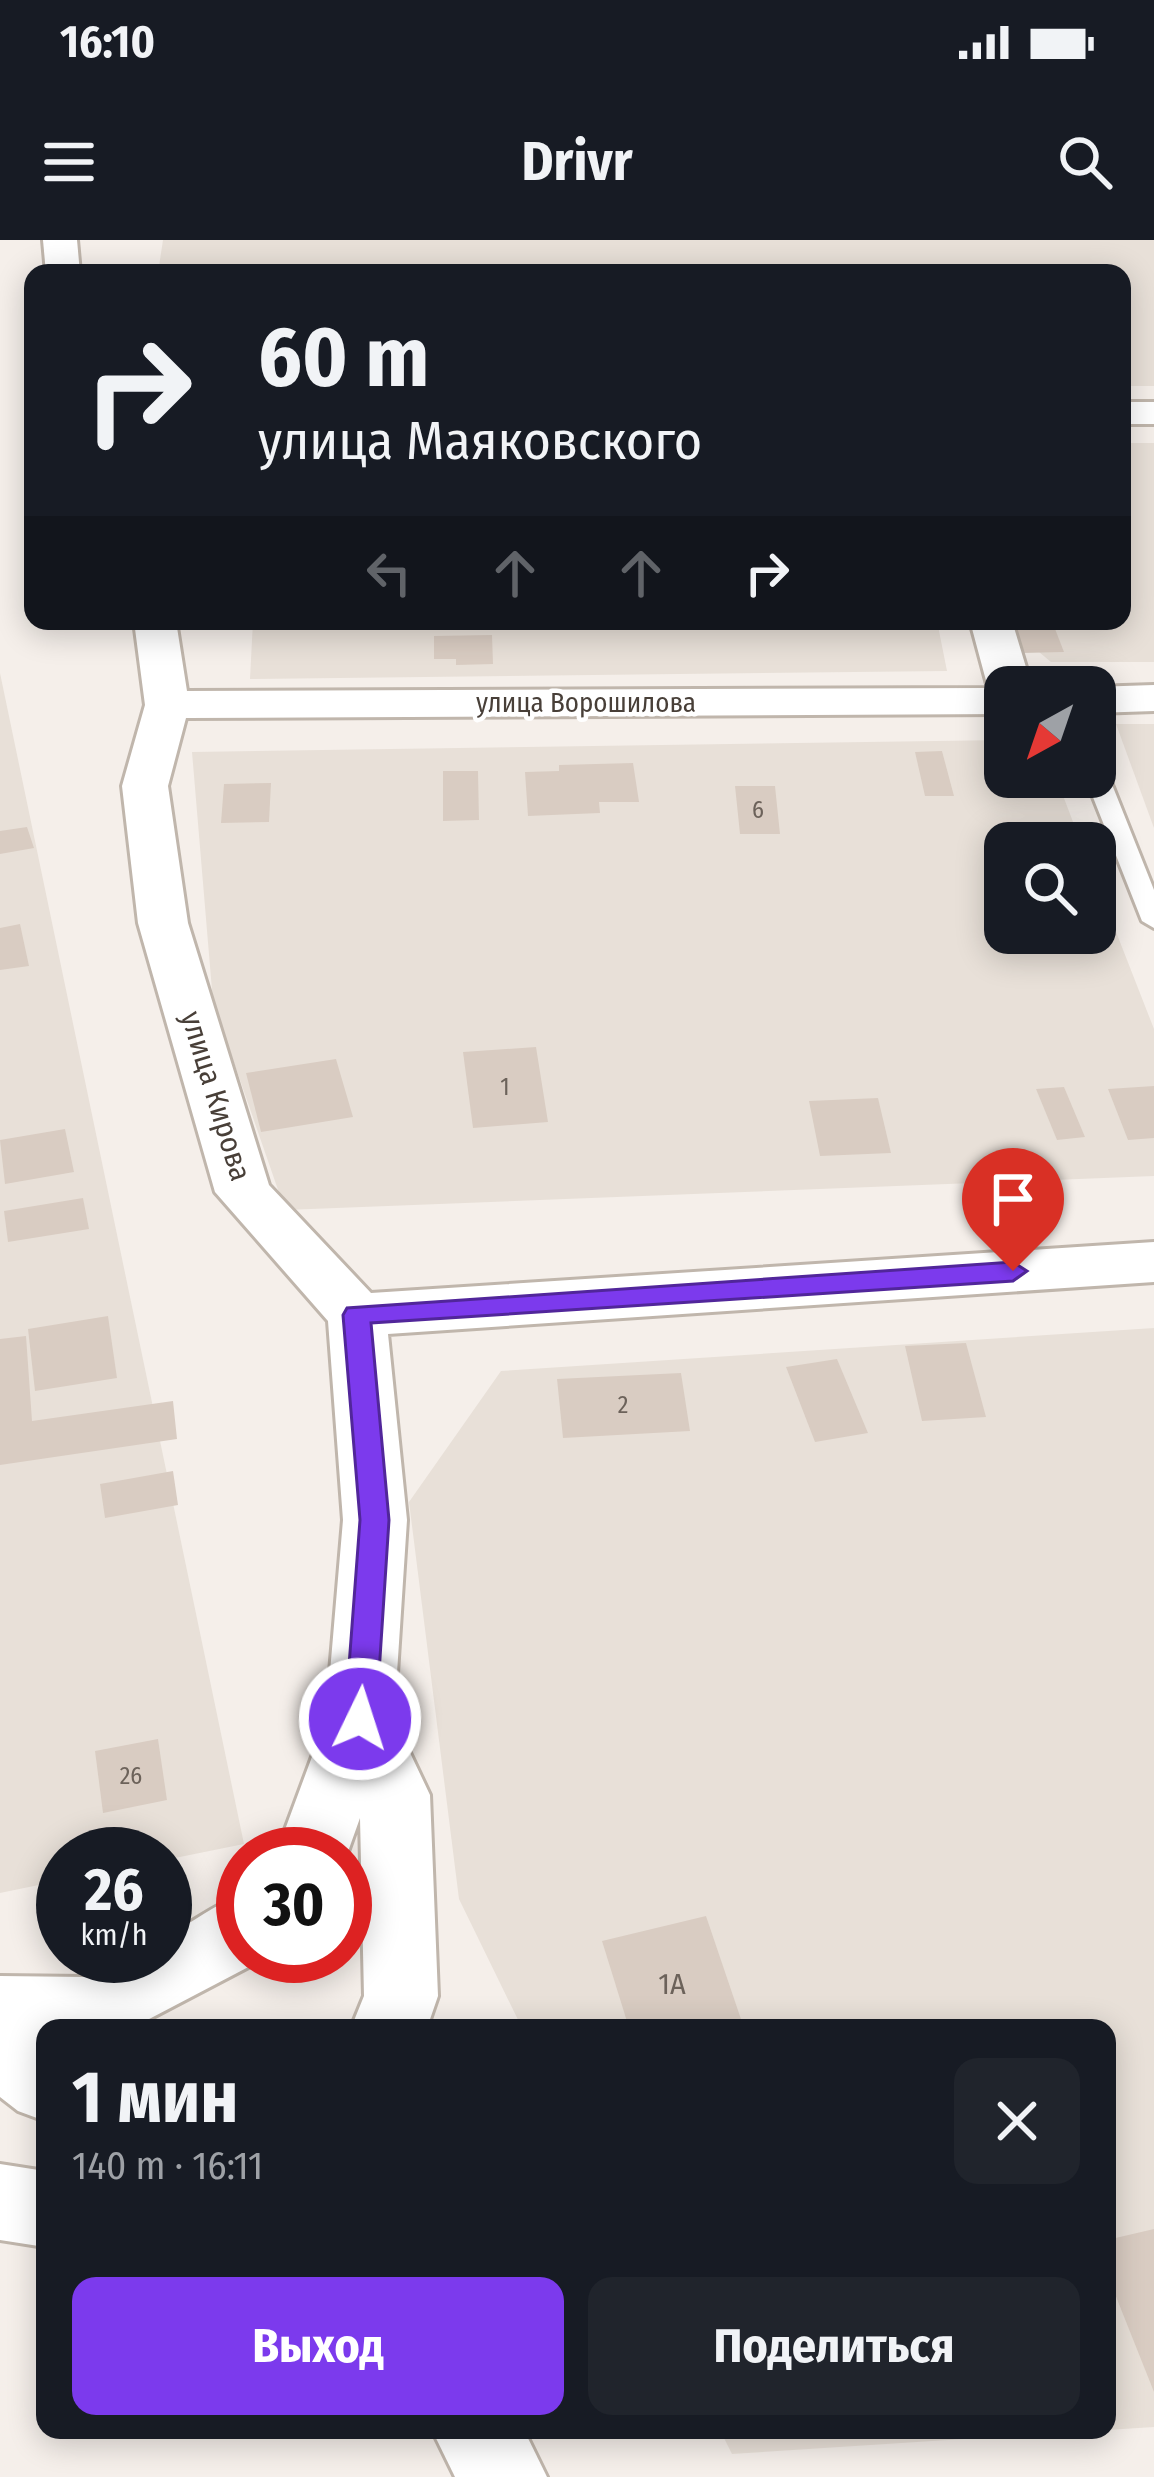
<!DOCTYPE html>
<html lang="ru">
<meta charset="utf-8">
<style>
:root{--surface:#171b24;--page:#20242c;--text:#f1f3f6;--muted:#9ea1a6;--accent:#7c3aed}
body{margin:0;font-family:"Fira Sans Condensed",sans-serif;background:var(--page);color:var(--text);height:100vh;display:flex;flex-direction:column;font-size:45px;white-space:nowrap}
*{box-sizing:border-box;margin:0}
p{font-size:39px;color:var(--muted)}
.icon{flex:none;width:66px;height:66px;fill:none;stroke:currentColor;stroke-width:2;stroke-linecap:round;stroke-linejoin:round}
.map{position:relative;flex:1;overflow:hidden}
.sheet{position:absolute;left:36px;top:1779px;width:1080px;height:420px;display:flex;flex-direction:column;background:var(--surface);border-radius:24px;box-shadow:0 6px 30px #0003}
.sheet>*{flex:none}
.hud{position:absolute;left:24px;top:24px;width:1107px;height:366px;border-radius:24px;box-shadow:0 6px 30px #0003;background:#171b24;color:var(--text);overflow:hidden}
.needle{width:78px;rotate:220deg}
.fabs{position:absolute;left:984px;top:426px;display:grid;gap:24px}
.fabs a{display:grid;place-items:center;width:132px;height:132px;border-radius:24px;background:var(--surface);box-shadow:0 6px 30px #0003;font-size:60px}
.speed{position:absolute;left:36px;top:1587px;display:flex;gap:24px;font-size:60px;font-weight:700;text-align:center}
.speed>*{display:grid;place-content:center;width:156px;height:156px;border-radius:50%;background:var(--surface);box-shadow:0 6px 30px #0003;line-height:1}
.speed small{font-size:30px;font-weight:400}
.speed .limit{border:18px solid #d22;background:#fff;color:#111}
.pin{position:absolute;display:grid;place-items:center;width:102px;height:102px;color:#fff;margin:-123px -51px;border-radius:50% 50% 50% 0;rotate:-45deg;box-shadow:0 0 12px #0007}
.pin .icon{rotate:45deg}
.me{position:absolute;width:132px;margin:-66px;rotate:4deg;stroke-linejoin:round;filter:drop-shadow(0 0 9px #0008)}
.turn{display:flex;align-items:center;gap:42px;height:252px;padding:0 36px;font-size:54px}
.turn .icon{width:156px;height:156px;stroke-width:2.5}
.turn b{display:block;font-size:84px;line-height:102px}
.lanes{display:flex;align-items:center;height:114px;padding:0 36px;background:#0003;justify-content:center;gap:60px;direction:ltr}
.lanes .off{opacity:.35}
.round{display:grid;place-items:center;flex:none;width:126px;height:126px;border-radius:24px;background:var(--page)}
.overview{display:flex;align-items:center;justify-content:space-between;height:204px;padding:0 36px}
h1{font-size:72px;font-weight:700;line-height:90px}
.action{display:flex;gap:24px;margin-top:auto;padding:24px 36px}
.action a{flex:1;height:138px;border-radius:24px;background:var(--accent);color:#fff;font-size:48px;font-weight:700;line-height:138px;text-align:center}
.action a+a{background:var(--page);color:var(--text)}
.status{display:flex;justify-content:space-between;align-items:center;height:84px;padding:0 60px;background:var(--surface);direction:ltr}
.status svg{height:33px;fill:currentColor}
header{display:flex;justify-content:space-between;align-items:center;height:156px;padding:0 36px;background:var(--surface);font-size:54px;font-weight:700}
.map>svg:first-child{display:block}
.residential{fill:#e8e0d8}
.building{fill:#d9ccc2}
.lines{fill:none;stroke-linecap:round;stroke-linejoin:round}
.lane-casing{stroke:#c0b6ac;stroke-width:6}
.street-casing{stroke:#c0b6ac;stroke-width:6}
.lane{fill:#fff;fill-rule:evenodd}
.street{fill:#fff;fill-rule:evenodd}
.route{fill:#7c3aed;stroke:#51269a;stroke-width:3}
.labels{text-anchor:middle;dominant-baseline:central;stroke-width:9;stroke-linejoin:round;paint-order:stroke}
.number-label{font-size:24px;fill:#6c625a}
.far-street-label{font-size:27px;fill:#483f38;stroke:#fff}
.street-label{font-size:30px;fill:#483f38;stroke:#fff}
.near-number-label{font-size:30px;fill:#6c625a}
</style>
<div class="status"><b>16:10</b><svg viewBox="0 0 49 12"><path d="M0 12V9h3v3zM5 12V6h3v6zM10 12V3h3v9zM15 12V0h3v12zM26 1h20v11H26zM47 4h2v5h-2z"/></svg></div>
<header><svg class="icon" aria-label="menu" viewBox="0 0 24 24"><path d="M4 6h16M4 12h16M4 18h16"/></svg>Drivr<svg class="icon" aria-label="search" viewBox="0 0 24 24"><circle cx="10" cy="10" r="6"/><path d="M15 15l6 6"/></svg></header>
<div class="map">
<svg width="1154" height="2237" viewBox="0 0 1154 2237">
<rect width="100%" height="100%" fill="#f5efea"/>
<g class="residential">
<path d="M163,0H1154V146H1122V33H158Z"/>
<path d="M1122,203H1154V422H1051L1020,396L1016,381H1122Z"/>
<path d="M253,381H937L947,431L250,439Z"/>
<path d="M0,433L244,1604L165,1620V1614H63V1640L0,1653Z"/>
<path d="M1116,484H1154V588Z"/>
<path d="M1005,500V537H1056L1081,603H1005V693H1095V638L1154,789V936L285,970L213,762L192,512Z"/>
<path d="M1154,1088V2187L1107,2190V1788H522L459,1659L409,1262L501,1131Z"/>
<path d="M720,2190H1102L732,2214Z"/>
</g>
<g class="building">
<path d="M704,381H760V388L704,387Z"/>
<path d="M1052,381L1064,412L1022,413L1010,382Z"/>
<path d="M492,395L493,424L456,425V419H434V396Z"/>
<path d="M942,511L954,556H925L915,512Z"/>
<path d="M984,512H1005V537H1030L1033,548L992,549Z"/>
<path d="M633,523L639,562H599L600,573L528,576L525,532L559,531V525Z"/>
<path d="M443,531H478L479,580L443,581Z"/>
<path d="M271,543L269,582L221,583L224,544Z"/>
<path d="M735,546H775L780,594H740Z"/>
<path d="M27,587L34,608L0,614V591Z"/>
<path d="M20,684L29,726L0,730V688Z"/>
<path d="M536,807L548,882L473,888L463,812Z"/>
<path d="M336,819L353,877L261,892L246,833Z"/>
<path d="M1154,846V898L1128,900L1108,849Z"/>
<path d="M1064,847L1085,897L1057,900L1036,849Z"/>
<path d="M878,858L891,913L820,916L809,861Z"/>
<path d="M65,889L74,932L5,944L0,900Z"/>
<path d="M83,958L89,989L8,1002L4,971Z"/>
<path d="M108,1076L117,1138L35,1151L28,1089Z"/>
<path d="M26,1096L32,1181L173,1161L177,1199L0,1225V1099Z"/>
<path d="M966,1103L986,1177L922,1181L905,1106Z"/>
<path d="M837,1119L868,1193L815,1202L786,1127Z"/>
<path d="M681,1133L690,1191L563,1198L557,1139Z"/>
<path d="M173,1231L178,1265L105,1278L100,1244Z"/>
<path d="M158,1499L167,1560L103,1573L95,1511Z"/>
<path d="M706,1676L744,1788H629L602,1701Z"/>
<path d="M1154,1989V2152L1107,2034V2000Z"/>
</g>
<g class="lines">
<defs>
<path id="lane" d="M1095,525L1107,532L1154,650V688L1142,681L1085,537H1095Z"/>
<g id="street">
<path d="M43,0H77L80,33H46Z"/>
<rect x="1122" y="162" width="32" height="22"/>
<path d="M134,381H176L187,451L988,448L970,381H1012L1032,447H1005V474L186,478L168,546L188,683L269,945L371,1053L1154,1002V1042L388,1094L407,1280L394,1479L430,1555L438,1756L427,1788H351L364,1756L360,1578L345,1620V1614H276L326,1479L343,1280L328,1081L215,952L138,683L122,546L145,465Z"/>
<path d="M1154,445V471L1095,473L1093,447Z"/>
<path d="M243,1654V1716H262L256,1723L132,1788H45V1881L18,1871L0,1857V1736L85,1737L127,1716H165V1697C192,1683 215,1664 243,1654Z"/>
<path d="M0,1924L45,1931V2007L0,2000Z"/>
<path d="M432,2190H524L547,2237H455Z"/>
</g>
</defs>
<use href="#lane" class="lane-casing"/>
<use href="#street" class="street-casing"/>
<use href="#lane" class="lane"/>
<use href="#street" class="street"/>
</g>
<path class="route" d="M1013,1022L1027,1031L1013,1041L371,1083L389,1280L376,1479L371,1488L360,1491L349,1488L345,1479L360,1280L343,1075L347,1068Z"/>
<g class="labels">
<g class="number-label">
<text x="758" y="570">6</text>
<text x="505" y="847">1</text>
<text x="623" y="1165">2</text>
<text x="131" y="1536">26</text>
</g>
<g class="far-street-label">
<text x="586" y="463">улица Ворошилова</text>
</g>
<g class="street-label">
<text transform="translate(216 856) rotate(73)">улица Кирова</text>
</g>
<g class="near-number-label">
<text x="672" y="1744">1А</text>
</g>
</g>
</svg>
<div class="fabs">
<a><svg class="needle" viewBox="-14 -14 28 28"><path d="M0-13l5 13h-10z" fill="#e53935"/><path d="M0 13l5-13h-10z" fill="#9ea1a6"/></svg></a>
<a><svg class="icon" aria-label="search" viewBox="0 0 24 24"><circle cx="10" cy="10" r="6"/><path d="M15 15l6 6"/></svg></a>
</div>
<div class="speed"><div>26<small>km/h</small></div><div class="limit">30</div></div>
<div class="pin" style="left:1013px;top:1031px;background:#d93025"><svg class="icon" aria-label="arrive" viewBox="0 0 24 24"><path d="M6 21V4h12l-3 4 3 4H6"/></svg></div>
<svg class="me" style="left:360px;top:1479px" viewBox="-20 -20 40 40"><circle r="17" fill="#7c3aed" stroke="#fff" stroke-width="3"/><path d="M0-11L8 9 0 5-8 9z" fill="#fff"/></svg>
<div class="hud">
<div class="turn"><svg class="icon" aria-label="right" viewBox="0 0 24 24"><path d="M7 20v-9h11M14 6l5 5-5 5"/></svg><div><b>60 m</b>улица Маяковского</div></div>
<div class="lanes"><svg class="icon off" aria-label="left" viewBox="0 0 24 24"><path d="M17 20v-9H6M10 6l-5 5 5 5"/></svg><svg class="icon off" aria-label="ahead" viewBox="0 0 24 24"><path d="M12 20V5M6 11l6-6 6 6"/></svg><svg class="icon off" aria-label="ahead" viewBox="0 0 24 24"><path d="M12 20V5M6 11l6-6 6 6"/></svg><svg class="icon" aria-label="right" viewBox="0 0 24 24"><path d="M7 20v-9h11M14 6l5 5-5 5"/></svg></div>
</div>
<section class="sheet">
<div class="overview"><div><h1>1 мин</h1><p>140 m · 16:11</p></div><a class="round"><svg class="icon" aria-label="close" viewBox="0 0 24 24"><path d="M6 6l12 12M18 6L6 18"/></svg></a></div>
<div class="action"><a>Выход</a><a>Поделиться</a></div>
</section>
</div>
